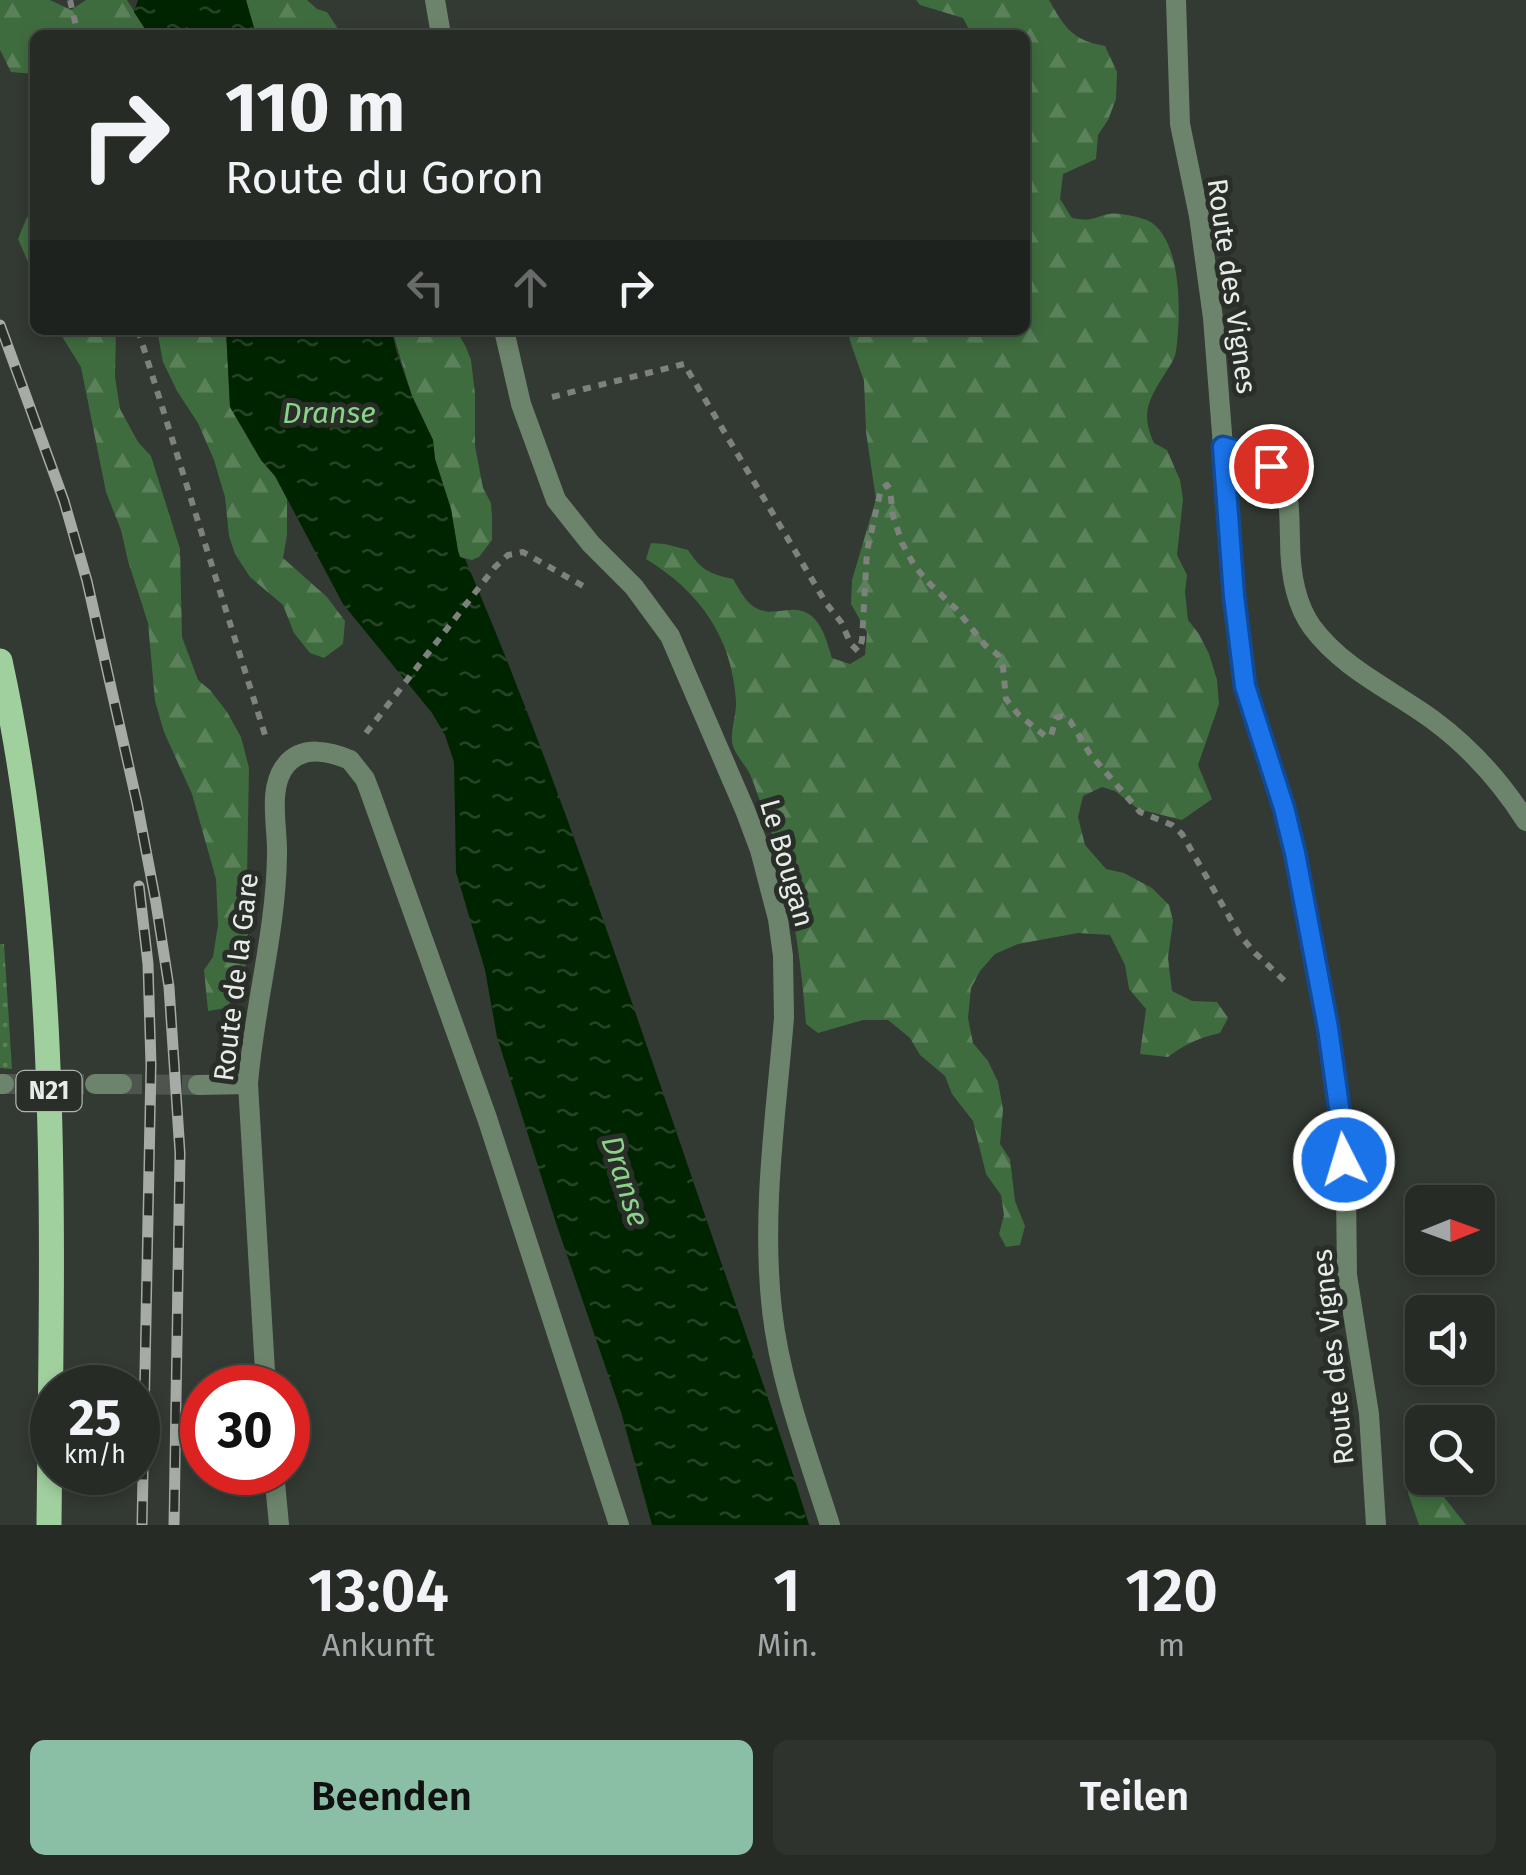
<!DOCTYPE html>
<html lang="de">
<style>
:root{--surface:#262b26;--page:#2e332e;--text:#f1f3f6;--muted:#a4a7a7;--line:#424743;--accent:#8abfa5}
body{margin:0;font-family:"Fira Sans",sans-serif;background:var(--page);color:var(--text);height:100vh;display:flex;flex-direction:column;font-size:38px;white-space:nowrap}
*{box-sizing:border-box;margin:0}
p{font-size:32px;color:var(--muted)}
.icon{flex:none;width:55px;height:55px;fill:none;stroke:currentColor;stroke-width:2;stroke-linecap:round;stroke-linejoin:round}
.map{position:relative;height:1525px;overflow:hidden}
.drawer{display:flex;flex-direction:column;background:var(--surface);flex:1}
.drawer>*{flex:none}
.hud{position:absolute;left:30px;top:30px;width:1000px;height:305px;border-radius:15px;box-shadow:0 5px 15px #0003,0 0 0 2px var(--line);background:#262b26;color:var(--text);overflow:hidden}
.needle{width:65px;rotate:89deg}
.fabs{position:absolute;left:1405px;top:1185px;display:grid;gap:20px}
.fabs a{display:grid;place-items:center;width:90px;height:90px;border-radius:15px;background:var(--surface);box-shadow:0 5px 15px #0003,0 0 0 2px var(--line);font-size:50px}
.speed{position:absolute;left:30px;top:1365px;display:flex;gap:20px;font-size:50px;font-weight:700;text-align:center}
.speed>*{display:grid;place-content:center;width:130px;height:130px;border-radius:50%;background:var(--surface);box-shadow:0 5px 15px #0003,0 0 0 2px var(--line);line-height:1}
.speed small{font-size:25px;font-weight:400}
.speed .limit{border:15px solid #d22;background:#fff;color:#111}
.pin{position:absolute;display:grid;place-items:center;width:85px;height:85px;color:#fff;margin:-42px;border:5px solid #fff;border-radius:50%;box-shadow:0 2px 10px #0007}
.me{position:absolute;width:110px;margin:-55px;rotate:355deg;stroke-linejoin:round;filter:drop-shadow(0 0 8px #0008)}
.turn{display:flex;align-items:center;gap:35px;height:210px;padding:0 30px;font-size:45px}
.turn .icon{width:130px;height:130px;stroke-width:2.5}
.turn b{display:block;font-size:70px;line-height:85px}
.lanes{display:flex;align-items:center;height:95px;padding:0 30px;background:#0003;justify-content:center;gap:50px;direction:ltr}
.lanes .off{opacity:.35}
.eta{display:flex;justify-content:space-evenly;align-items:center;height:170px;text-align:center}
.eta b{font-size:60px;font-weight:600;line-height:70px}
.primary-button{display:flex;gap:20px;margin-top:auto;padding:20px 30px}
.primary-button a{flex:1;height:115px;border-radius:15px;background:var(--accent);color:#111;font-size:40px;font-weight:600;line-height:115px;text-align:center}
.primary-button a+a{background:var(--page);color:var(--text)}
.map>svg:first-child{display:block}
.grass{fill:url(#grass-dots)}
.forest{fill:url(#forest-firs)}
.water{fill:url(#water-ripples)}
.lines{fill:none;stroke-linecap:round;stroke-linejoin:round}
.minor-tunnel{stroke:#4e544e;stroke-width:20;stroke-dasharray:20 10;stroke-linecap:butt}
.path{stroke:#7d827d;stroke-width:6;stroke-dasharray:8 8;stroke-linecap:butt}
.service{stroke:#6d846c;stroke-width:20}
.minor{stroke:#6d846c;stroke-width:20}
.primary{stroke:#a1d09f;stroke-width:25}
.rail-casing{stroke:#a6aba6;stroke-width:11}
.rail{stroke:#292e29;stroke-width:8;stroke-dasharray:22;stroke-linecap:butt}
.route-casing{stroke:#114b97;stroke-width:25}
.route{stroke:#1a73e8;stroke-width:18}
.labels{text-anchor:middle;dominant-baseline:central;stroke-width:10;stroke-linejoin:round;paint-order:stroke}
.shield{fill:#292e29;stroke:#afb3af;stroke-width:2.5}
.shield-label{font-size:25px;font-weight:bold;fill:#e8ece8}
.street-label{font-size:28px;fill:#e8ece8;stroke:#292e29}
.water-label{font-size:30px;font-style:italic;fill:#89d488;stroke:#292e29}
</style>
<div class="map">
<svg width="1526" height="1525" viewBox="0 0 1526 1525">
<defs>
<pattern id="grass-dots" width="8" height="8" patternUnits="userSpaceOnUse" patternTransform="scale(2.5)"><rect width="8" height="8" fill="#3f6c3f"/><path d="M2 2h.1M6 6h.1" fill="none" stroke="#5b815b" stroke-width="1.8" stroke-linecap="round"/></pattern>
<pattern id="forest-firs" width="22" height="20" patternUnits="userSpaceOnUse" patternTransform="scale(2.5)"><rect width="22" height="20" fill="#3f6c3f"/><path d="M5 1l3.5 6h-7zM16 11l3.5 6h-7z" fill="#5b815b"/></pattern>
<pattern id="water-ripples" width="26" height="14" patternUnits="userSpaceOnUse" patternTransform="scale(2.5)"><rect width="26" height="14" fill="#002400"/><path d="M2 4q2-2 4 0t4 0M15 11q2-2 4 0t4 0" fill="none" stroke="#254425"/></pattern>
</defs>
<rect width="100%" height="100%" fill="#333933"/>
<path class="grass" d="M0,944H4L12,1069L0,1068Z"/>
<g class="forest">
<path d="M0,0H50L71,10L86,0H127L149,35H35V74L11,72L0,50Z"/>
<path d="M246,0H307L317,9L327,12L342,35H256Z"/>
<path d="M916,0H1049C1065,28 1072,40 1105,46L1117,72L1116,99L1108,120L1098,135L1096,159L1063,174L1060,199L1072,218C1093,222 1090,218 1109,214C1118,212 1138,217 1147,220C1183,237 1181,317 1176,351C1175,359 1170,365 1166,372C1149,399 1140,412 1154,443L1167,450L1180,480L1183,499L1177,555L1187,575L1185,592L1188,620L1199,634L1209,654L1217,680L1219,704L1198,765L1212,799L1182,820L1138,809L1115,791L1102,787L1083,796L1078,817L1085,845L1106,869L1124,873L1152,888L1169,905L1173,921L1168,958L1172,991L1192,1001L1217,1002L1228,1018L1220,1033C1199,1038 1185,1044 1168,1057L1140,1054L1146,1009L1129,989L1125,965L1110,935L1078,933L1018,944L995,954L980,971L971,988L968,1018L973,1043L988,1061L998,1082L1003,1109L1000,1144L1010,1159L1015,1201L1025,1226L1020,1245L1006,1247L999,1234L1004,1215L1001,1195L986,1174L973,1121L952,1094L945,1076L920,1055L910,1038L888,1020H863L818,1033L806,1024C802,971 795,917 782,865C774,836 762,807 752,779C748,767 737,758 733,746C729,733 737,714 736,701C732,637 700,592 646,559L651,543L665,544L688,550C701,570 710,574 733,579C739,589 747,605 758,609C768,614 778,611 789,610C818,607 825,635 832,658L850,664L865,655L867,632L851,604L852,580L876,499L866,432L864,381L850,341L848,330H937L943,337L971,334L974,330H1025V35H972L963,18L920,5Z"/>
<path d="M35,216V278L18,239L27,217Z"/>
<path d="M58,330H116L115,377L120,409L138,442L151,456L180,549L182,637L198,680L210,690L227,712L241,737L249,768L247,877L250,897L245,982L226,1008L208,1011L204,970L213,957L218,925L216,879L192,794L164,732L155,701L148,623L128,561L121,530L106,492L81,367Z"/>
<path d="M157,330H226L230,407L261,460L275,476L287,499V535L283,558L327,597L345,621L343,644L324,658L310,653L294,633L283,605L250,577L235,554L229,536L225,497L214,460L198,423L177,391L163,362Z"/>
<path d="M392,330H456L466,347L471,360L475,394V446L483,488L491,503L492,516V540L479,557L472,560L460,557L458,551L451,509L435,459L433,440L412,396Z"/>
<path d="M1416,1474L1430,1479L1466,1525H1419L1408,1493L1409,1479Z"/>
</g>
<g class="water">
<path d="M138,0H246L256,35H149L134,12Z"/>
<path d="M226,330H392L396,350L412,396L433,440L435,459L451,509L458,551L460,557L465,559C544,743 608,933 673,1122C718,1256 767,1389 809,1525H652L621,1412L557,1226L497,1037L485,970L456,872L454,762L445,735L432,713L343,604L275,476L261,460L230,407Z"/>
</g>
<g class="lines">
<g class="minor-tunnel">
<path d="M4,1084H95"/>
<path d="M122,1084L198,1085"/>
</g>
<g class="path">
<path d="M70,0L78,35"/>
<path d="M138,330L266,738"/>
<path d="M552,397L684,364L826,603L841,622L851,644L858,651L860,648L862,640L867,551L881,489L887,485L890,489L893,516L902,543L914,565L927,581L956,609L985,645L998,655L1003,667L1006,699L1018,714L1045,736H1051L1056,718L1062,716L1070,721L1090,754L1140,812L1172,825L1182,834L1239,934L1255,953L1287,983"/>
<path d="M366,733L495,567L508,555L523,552L583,586"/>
</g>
<path class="service" d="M350,760L365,779L370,792L487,1118L619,1525"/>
<g class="minor">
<path d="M435,0L441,35"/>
<path d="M1176,0L1180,124L1199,216L1213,318L1238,639L1249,702L1284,808L1295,853L1328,1028L1342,1128L1346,1191L1347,1275L1369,1414L1376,1525"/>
<path d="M504,330L521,404L556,500L591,544L634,587L670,636L745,810L760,850L778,919L783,956L784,1018C776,1114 761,1213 772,1310C780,1383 808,1455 830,1525"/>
<path d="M1223,447C1240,450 1259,454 1272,467C1292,486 1289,514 1290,539C1290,568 1294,602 1312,627C1343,669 1392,690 1433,720C1471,748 1501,782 1526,821"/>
<path d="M0,1084H4"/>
<path d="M95,1084H122"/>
<path d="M198,1085L248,1084"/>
<path d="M266,1388L248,1084C254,1007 276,932 277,855C278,827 267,788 286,765C302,745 330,751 350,760"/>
<path d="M274,1472L279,1525"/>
</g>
<path class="primary" d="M0,661C62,945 52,1236 49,1525"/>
<defs>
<g id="rail">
<path d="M0,325L64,501L87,581L137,803L156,903L169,987L180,1153L174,1525"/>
<path d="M139,886L148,964L151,1065L142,1525"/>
</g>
</defs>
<use href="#rail" class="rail-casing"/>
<use href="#rail" class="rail"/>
</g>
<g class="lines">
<defs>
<path id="route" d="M1271,466L1254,455L1223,447L1234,596L1245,686L1284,808L1295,853L1328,1028L1342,1128L1344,1160"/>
</defs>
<use href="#route" class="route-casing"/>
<use href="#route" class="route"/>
</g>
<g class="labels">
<rect class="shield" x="16.5" y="1071" width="65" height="40" rx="8"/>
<g class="shield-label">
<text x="49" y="1091">N21</text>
</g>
<g class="street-label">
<text transform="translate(1232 286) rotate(82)">Route des Vignes</text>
<text transform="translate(787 863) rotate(74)">Le Bougan</text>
<text transform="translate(236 977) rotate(-83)">Route de la Gare</text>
<text transform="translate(1333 1357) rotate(-96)">Route des Vignes</text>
</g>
<g class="water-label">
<text x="329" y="413">Dranse</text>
<text transform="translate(625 1181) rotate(72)">Dranse</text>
</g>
</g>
</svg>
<div class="fabs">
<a><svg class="needle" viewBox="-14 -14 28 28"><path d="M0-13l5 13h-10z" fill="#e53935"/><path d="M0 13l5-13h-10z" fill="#a4a7a7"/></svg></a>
<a><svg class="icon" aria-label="sound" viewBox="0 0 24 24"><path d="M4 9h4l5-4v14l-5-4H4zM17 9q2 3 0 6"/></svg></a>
<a><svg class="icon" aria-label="search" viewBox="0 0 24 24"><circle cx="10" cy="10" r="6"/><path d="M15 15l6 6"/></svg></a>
</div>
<div class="speed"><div>25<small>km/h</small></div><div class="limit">30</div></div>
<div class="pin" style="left:1271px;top:466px;background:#d93025"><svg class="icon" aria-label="arrive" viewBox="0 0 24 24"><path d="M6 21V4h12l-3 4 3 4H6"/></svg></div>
<svg class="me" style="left:1344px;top:1160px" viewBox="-20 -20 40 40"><circle r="17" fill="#1a73e8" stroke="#fff" stroke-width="3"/><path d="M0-11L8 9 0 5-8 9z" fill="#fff"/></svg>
<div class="hud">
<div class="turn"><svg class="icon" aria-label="right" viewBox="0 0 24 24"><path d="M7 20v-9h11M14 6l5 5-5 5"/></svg><div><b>110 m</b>Route du Goron</div></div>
<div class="lanes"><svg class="icon off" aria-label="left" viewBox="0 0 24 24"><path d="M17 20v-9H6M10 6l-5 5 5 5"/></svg><svg class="icon off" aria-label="ahead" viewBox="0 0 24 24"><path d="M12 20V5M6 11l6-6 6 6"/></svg><svg class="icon" aria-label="right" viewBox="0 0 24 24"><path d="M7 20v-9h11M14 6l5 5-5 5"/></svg></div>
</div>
</div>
<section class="drawer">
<div class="eta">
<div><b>13:04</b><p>Ankunft</p></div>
<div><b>1</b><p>Min.</p></div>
<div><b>120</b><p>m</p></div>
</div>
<div class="primary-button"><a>Beenden</a><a>Teilen</a></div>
</section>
